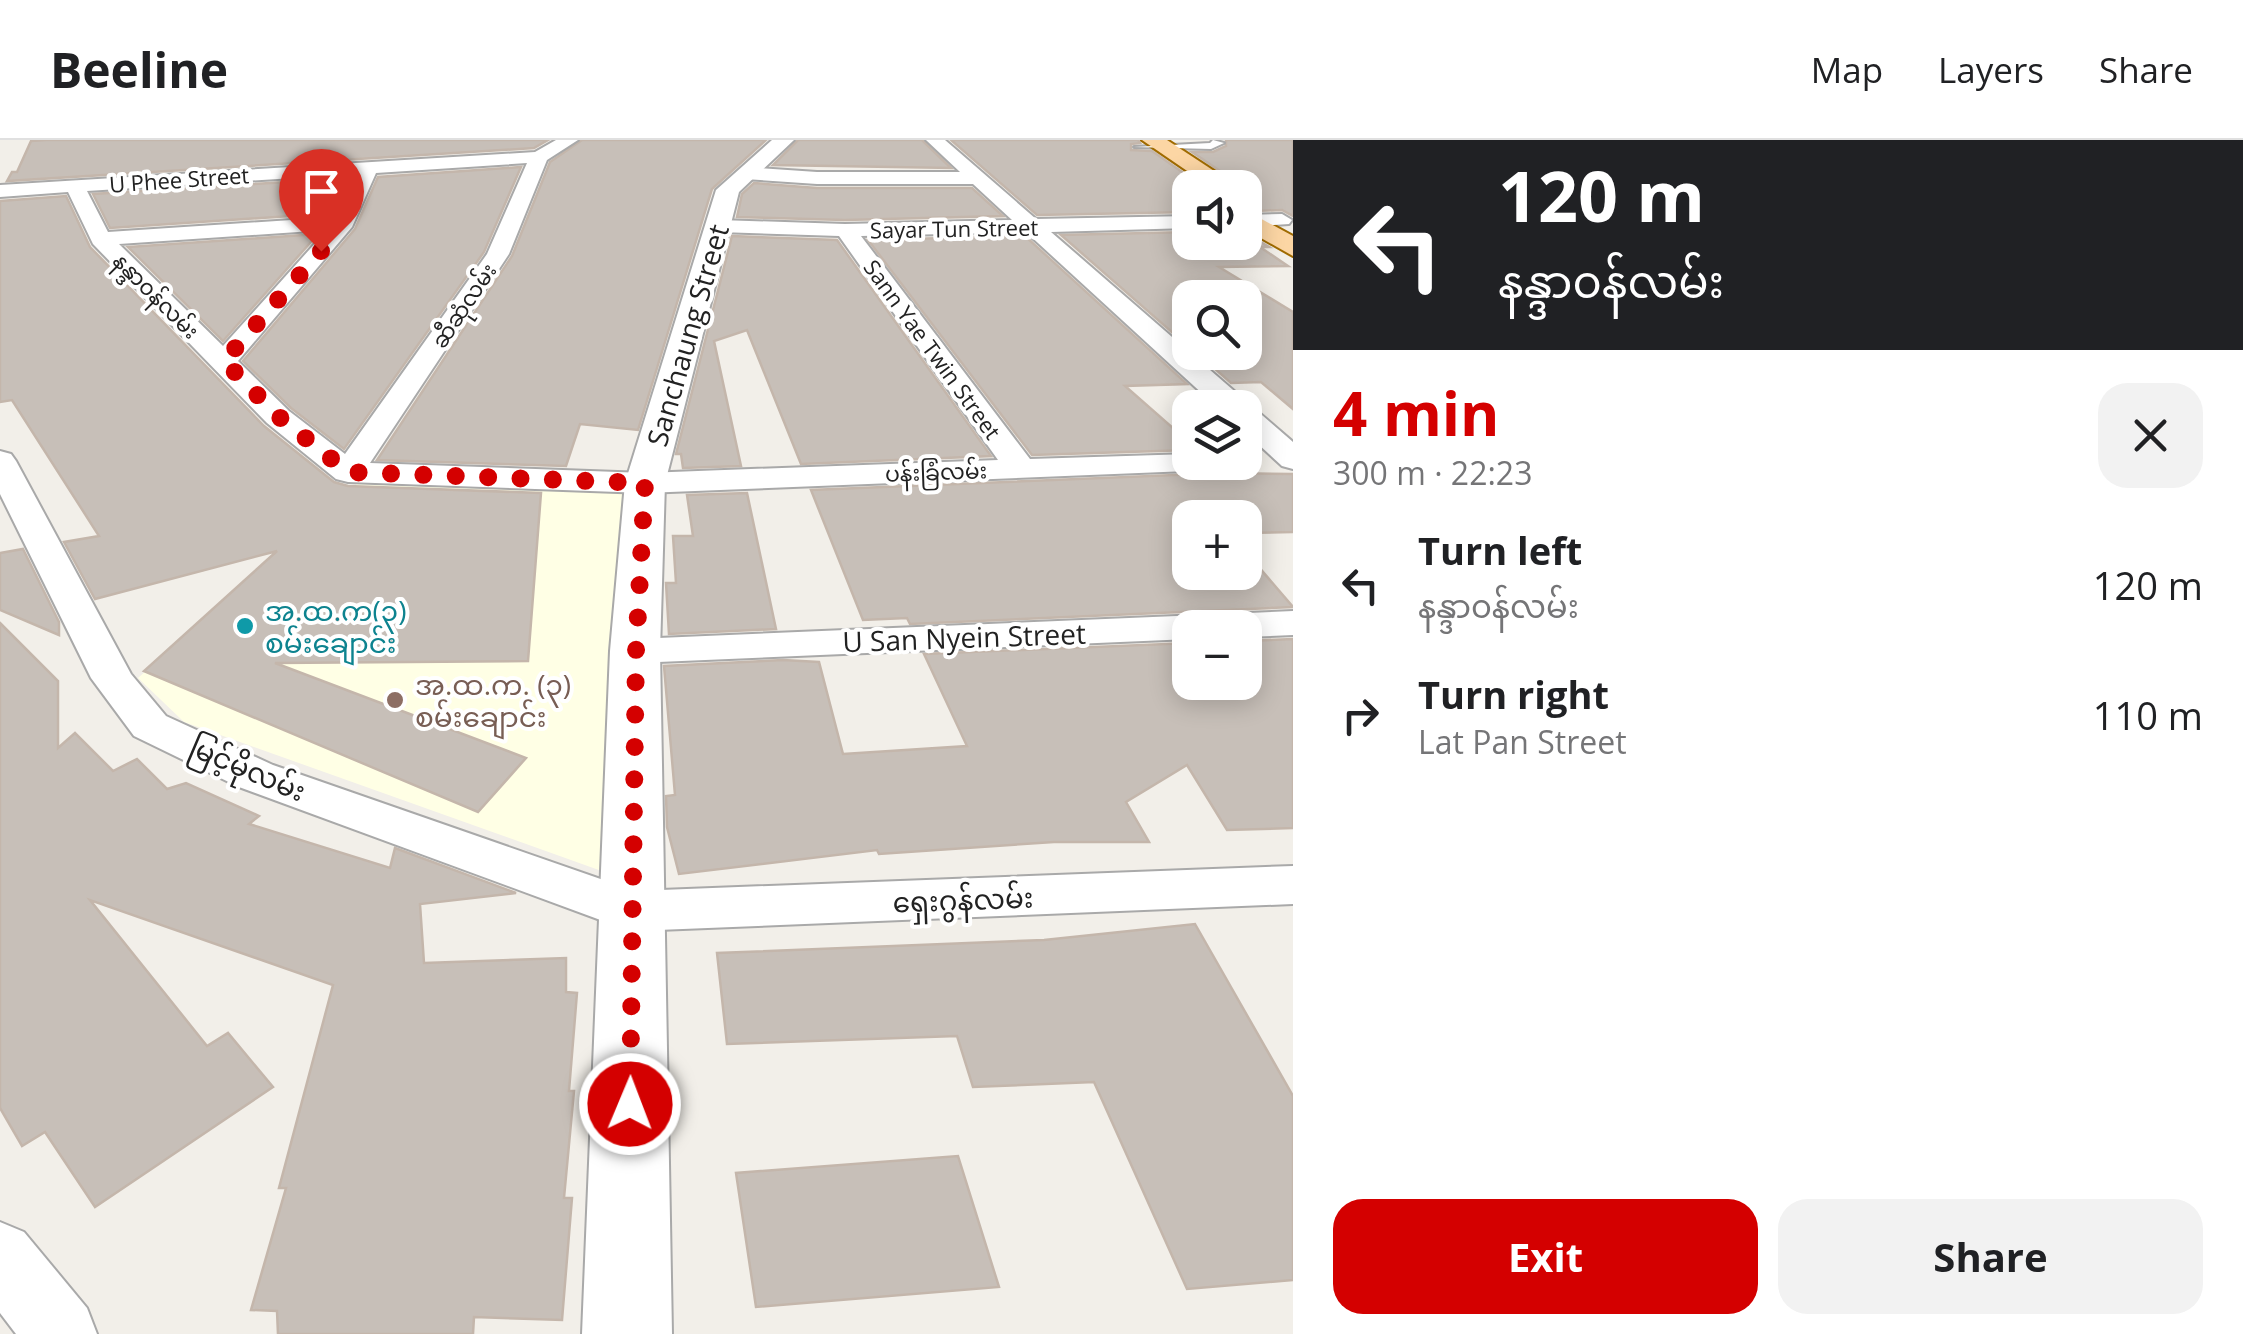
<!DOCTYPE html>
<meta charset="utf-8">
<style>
:root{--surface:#fff;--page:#f2f2f2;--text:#202124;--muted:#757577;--line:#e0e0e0;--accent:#d40000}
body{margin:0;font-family:"Open Sans","Noto Sans Myanmar",sans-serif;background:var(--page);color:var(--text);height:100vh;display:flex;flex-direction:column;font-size:38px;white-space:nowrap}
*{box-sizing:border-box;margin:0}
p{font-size:32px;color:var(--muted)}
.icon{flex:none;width:55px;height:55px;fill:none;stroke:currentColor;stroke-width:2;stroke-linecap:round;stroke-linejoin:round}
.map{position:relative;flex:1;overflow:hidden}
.side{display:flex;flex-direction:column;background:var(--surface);width:950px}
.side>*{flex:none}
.hud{background:#202124;color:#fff;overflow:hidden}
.buttons{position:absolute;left:1172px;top:30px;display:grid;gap:20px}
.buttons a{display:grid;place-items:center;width:90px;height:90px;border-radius:20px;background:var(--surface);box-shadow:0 5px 25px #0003;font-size:50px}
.pin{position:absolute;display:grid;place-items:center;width:85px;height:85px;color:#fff;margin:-102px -42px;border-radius:50% 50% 50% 0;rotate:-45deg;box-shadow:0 0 10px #0007}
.pin .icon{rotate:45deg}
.me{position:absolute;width:110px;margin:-55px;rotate:1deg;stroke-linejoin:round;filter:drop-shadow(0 0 8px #0008)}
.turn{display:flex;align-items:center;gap:35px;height:210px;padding:0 40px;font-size:45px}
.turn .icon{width:130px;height:130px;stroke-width:2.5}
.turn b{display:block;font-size:70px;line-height:85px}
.round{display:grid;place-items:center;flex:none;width:105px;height:105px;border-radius:30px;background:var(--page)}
.overview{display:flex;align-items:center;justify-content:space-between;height:170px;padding:0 40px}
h1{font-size:60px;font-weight:700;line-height:75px;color:var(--accent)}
.cta{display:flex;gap:20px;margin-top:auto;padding:20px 40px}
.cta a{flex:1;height:115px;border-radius:30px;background:var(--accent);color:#fff;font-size:40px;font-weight:700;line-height:115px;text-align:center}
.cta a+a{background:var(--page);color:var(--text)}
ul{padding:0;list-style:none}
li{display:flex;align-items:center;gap:30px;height:130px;padding:0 40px}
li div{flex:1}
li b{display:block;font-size:38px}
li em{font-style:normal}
header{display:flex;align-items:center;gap:60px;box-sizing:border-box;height:140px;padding:0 50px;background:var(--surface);border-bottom:2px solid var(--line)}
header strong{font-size:48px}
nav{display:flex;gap:55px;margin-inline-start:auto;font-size:35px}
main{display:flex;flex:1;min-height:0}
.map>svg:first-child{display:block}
.education{fill:#ffffe5}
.building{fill:#c7bfb8;stroke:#c4b6ab;stroke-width:2.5}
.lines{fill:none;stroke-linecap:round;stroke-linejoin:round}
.service-casing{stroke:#a9a9a9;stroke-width:4}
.minor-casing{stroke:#a9a9a9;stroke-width:4}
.tertiary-casing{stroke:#a9a9a9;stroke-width:4}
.primary-casing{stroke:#a06b00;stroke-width:4}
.service{fill:#fff;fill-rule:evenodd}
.minor{fill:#fff;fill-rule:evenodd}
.tertiary{fill:#fff;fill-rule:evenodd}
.primary{fill:#fcd6a4;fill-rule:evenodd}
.route{stroke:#d40000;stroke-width:18;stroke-dasharray:0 32.4}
.culture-dot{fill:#0f9aa8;stroke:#fff;stroke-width:4}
.education-dot{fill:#8d6e63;stroke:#fff;stroke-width:4}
.labels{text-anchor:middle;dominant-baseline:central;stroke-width:8;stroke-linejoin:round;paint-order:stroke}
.far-street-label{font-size:22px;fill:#222;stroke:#fff}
.street-label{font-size:28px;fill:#222;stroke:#fff}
.culture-label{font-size:28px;fill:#0d838f;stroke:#fff;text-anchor:start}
.education-label{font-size:28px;fill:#785e54;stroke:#fff;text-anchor:start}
</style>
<header>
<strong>Beeline</strong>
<nav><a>Map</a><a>Layers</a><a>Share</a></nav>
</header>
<main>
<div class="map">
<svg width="1293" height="1194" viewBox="0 0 1293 1194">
<rect width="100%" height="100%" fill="#f2efe9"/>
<path class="education" d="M360,341L635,351L624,739L184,582L138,538Z"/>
<g class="building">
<path d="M46,0H548L534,8L7,41L12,32H17L31,1Z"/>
<path d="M582,0H766L712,49L638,290L580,284L566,326L377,320L512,116L550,22Z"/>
<path d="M798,0H922L951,28L773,25Z"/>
<path d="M951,0H1138L1140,3L1131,4V10L1152,11L1205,48H1190V72L1037,75Z"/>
<path d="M1226,0H1293V76L1282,70L1255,71L1245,66V48L1192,12H1213L1226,6Z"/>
<path d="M521,27L484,112L344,309L291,268L243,221L355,89L378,37Z"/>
<path d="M351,38L335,73L110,88L93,54Z"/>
<path d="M754,43L817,48H972L1003,76L845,80L737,77L742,54Z"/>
<path d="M66,56L90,107L264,286L334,342L348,346L541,353L528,521L275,523L526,618L478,672L144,531L277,411L95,459L64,402L99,396L12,260L0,262V61Z"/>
<path d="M1190,92V102H1245V93L1269,107H1260L1288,126L1219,127L1293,172V269L1261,242L1231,243L1196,212H1245V158H1190V208L1061,95Z"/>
<path d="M318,94L223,201L128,107Z"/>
<path d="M732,96L837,100L991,316L801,324L747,190L714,201L741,326L683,328L681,314H676Z"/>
<path d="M1025,96L1187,244L1125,246L1190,303V310L1032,315L868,100Z"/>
<path d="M1224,333L1293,334V392L1245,393V378H1190V432H1245V411L1293,467L910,484L907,478L863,480L811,350Z"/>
<path d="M747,353L776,489L669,494L666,443H676L673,396H693L687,355Z"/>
<path d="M23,409L59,482V495L0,470V413Z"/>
<path d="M0,483L58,541V608L75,593L113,631L137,619L167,649L186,643L259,676L249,684L390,728L395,708L516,753L420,764L424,823L566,818V852L577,853L569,951H574L564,1058H572L562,1180L474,1177L473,1194H278L277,1171L251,1170L286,1048H279L333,845L90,760L207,906L228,893L273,947L95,1067L45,992L22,1006L0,968Z"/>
<path d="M1293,499V688L1227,690L1187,625L1126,662L1149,702H1054L879,714L877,710L679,734L667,687L666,656L675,655L664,526L783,520L819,522L843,614L967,606L924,514L1190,503V542H1245V501Z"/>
<path d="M1195,784L1293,956V1140L1187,1149L1094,942L973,947L957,896L727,904L717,813L1044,800Z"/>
<path d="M958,1016L999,1147L756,1167L736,1033Z"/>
</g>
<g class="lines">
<defs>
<path id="service" d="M1213,0L1224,3L1211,9L1134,7L1210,3Z"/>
<g id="minor">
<path d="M556,0H578L547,20L509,114L370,323L645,333L998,320L839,96L719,92L708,86L719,80L845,84L1012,80L973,44H817L745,39L736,33L745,27L817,32H960L926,0H945L1036,79L1190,76V88L1051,92L1293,302V329L1282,326L1245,292V268H1218L1026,92L861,96L1030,319L1190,314V322H1242L1237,329L645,353L348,342L336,339L267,283L93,104L68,52L0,57V45L535,12ZM527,23L487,114L345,314L289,271L238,221L352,87L376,33ZM357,34L337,77L108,92L87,51ZM327,90L223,206L119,104Z"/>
<path d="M1282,74L1292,80L1289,84L1245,87V75Z"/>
<path d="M0,311L11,314L16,321L131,534L166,576L273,625L635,751L1293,726V764L633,791L614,785L239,647L134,596L91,538L0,354Z"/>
<path d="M1293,471V495L1245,497V488H1190V499L635,523L621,520L615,511L621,502L635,499Z"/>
<path d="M0,1082L24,1092L87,1168L97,1194H16L0,1173Z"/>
</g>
<path id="tertiary" d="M772,0H794L739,52L665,343L660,511L672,1194H582L610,511L625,343L716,50Z"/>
<g id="primary">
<path d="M1142,0H1167L1240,48H1212Z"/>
<path d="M1245,70L1293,96V116L1245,89Z"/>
</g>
</defs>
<use href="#service" class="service-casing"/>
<use href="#minor" class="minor-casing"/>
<use href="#tertiary" class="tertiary-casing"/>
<use href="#primary" class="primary-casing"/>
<use href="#service" class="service"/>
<use href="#minor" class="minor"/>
<use href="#tertiary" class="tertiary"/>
<use href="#primary" class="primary"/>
</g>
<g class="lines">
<path class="route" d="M321,111L224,221L278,276L348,332L645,343L636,511L630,964"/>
</g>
<circle class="culture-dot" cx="245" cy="486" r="10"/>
<circle class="education-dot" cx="395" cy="560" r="10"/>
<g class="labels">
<g class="far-street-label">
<text transform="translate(179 39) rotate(-4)">U Phee Street</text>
<text transform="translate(954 88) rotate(-1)">Sayar Tun Street</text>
<text transform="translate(157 155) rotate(45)">နန္ဒာ၀န်လမ်း</text>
<text transform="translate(463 165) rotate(-56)">ဆီဆုံလမ်း</text>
<text transform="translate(933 209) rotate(54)">Sann Yae Twin Street</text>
<text transform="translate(936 331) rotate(-2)">ပန်းခြံလမ်း</text>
</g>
<g class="street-label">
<text transform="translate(687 195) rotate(-74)">Sanchaung Street</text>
<text transform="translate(964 497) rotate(-2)">U San Nyein Street</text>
<text transform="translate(248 628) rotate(23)">မြင့်မိုလမ်း</text>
<text transform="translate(963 759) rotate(-2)">ရှေးဂွန်လမ်း</text>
</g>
<g class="culture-label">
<text x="265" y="470">အ.ထ.က(၃)<tspan x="265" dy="32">စမ်းချောင်း</tspan></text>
</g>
<g class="education-label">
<text x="415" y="544">အ.ထ.က. (၃)<tspan x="415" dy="32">စမ်းချောင်း</tspan></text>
</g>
</g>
</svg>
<div class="buttons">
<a><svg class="icon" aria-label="sound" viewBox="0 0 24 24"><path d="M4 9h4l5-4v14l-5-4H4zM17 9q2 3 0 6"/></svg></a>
<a><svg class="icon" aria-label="search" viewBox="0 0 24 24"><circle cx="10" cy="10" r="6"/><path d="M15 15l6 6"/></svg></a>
<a><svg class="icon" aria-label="layers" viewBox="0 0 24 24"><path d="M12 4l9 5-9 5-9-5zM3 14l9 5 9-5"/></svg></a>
<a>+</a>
<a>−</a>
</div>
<div class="pin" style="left:321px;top:111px;background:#d93025"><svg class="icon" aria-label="arrive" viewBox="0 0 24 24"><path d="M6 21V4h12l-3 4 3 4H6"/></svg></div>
<svg class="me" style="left:630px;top:964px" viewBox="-20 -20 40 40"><circle r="17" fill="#d40000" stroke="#fff" stroke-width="3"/><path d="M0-11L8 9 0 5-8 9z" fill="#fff"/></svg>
</div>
<section class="side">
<div class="hud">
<div class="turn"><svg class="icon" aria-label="left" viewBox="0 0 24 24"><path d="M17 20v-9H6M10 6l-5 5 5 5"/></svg><div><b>120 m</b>နန္ဒာ၀န်လမ်း</div></div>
</div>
<div class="overview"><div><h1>4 min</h1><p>300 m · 22:23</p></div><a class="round"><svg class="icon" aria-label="close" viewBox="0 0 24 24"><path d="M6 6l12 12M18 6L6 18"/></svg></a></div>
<ul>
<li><svg class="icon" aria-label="left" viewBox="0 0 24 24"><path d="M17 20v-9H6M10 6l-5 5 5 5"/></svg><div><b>Turn left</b><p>နန္ဒာ၀န်လမ်း</p></div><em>120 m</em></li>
<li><svg class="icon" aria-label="right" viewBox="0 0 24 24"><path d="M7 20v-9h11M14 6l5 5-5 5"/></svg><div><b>Turn right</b><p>Lat Pan Street</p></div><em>110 m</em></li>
</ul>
<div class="cta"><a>Exit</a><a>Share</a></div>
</section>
</main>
